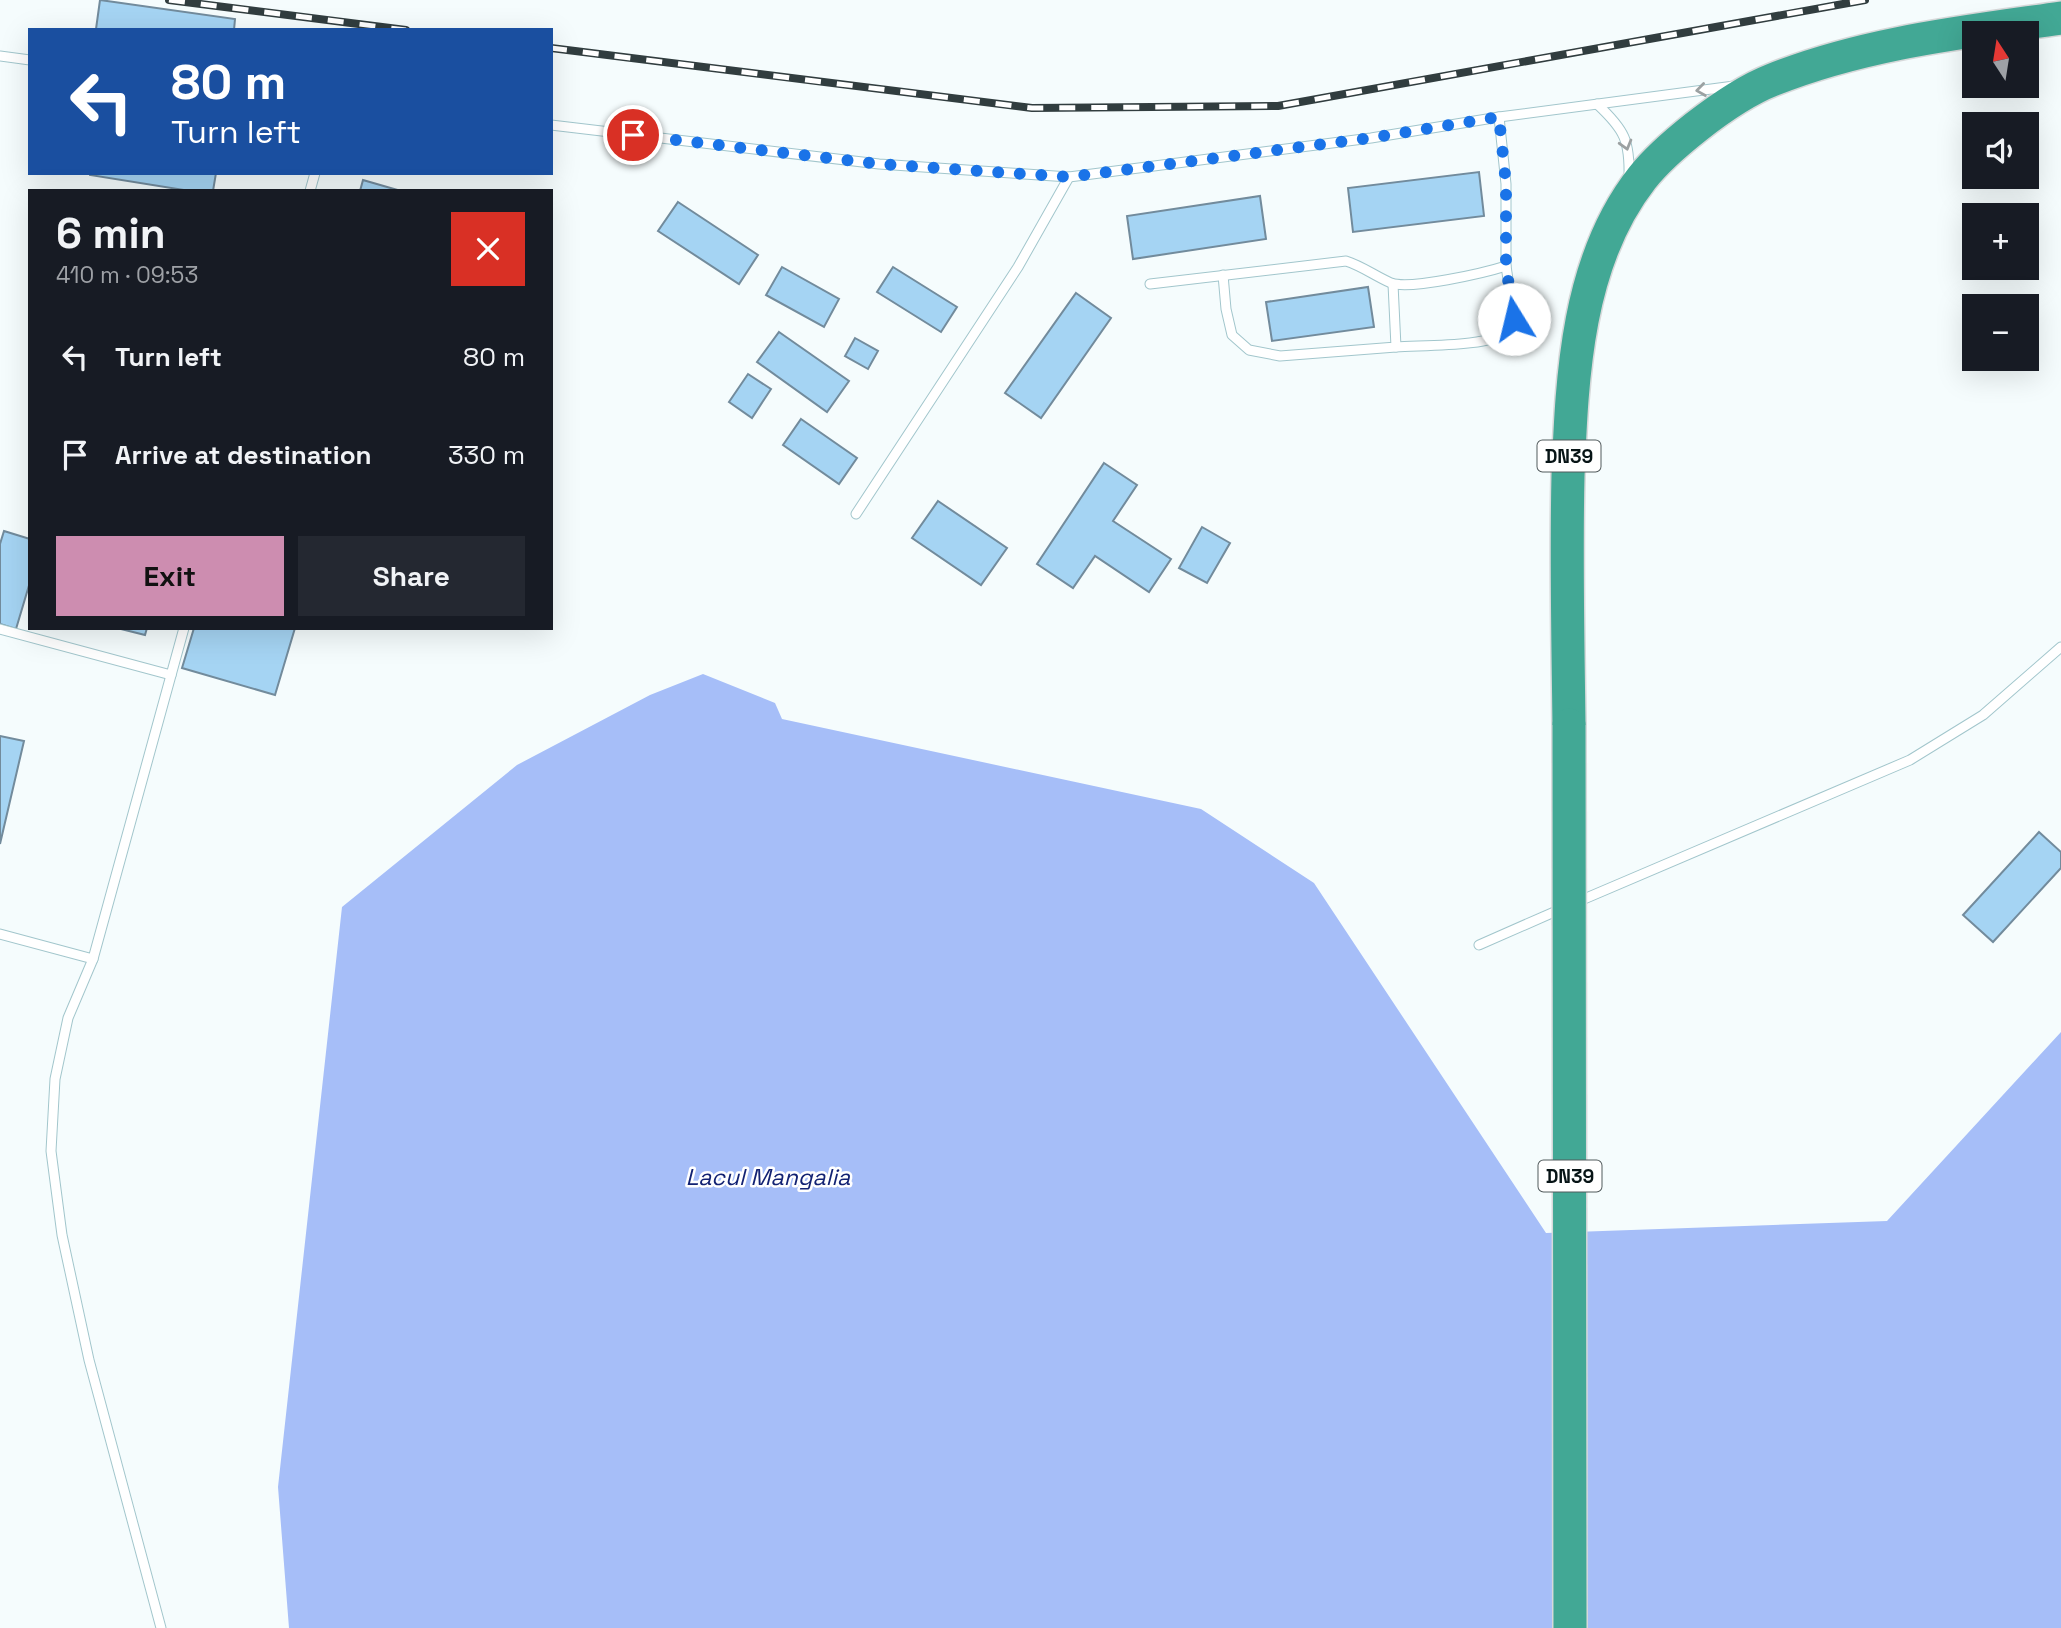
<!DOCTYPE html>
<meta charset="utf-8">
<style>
:root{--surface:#171b24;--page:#242831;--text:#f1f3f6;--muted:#9ea1a6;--accent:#cd8db0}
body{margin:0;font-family:"Space Grotesk",sans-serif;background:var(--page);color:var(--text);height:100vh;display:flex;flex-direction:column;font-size:26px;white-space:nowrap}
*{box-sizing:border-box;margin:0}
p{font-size:23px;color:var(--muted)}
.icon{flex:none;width:38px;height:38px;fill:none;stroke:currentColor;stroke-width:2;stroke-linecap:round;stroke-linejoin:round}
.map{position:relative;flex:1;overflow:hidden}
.details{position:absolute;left:28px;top:189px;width:525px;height:441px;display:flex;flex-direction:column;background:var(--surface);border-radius:0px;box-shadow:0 7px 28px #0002}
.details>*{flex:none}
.hud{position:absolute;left:28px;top:28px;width:525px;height:147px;border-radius:0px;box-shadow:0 7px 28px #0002;background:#1a4fa0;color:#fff;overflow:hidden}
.needle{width:46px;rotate:348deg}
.fabs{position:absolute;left:1962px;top:21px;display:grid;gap:14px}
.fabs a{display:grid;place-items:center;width:77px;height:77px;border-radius:0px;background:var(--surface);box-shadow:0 7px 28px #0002;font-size:35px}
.pin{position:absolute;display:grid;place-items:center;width:60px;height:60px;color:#fff;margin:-30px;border:4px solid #fff;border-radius:50%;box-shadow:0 2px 7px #0007}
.me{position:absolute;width:77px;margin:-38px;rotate:351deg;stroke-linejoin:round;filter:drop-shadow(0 0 5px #0008)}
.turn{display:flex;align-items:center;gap:24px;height:147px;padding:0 28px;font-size:32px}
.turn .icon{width:91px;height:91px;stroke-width:2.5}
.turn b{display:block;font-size:49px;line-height:60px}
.round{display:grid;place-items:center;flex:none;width:74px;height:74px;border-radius:0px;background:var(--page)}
.summary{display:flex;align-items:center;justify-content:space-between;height:119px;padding:0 28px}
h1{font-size:42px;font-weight:600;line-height:52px}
.primary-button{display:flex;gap:14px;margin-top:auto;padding:14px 28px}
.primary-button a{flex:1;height:80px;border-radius:0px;background:var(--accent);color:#111;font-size:28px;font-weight:600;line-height:80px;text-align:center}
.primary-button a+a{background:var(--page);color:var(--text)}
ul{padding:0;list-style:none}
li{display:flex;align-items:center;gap:21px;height:98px;padding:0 28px}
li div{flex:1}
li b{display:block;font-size:26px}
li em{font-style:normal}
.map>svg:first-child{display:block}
.water{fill:#a6bef8}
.building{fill:#a5d4f3;stroke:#728b9c;stroke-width:2}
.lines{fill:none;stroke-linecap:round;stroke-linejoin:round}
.lane-casing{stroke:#a2c6cc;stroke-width:11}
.highway-casing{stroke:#d7d9da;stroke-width:36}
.lane{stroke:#fff;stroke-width:9}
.highway{stroke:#42a895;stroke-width:33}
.rail-casing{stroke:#313d3f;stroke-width:8}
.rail{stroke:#fff;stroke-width:5;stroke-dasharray:16;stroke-linecap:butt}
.highway-bridge-casing{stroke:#d7d9da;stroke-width:36;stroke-linecap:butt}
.highway-bridge{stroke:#42a895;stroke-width:33}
.oneway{stroke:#9ca1a2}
.route{stroke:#1a73e8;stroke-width:12;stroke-dasharray:0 21.6}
.labels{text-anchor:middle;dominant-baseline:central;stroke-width:5;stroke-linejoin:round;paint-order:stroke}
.shield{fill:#fff;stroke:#515a5c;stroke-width:2}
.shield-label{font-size:19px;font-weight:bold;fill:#071416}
.water-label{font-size:23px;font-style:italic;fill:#122273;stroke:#fff}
</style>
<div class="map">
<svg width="2061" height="1628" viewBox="0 0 2061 1628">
<rect width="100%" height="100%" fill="#f5fcfd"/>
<path class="water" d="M703,674L775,703L782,719L1201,809L1314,883L1546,1233L1887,1221L2061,1032V1628H289L278,1487L342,907L517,765L650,695Z"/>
<g class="building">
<path d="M100,0L235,19L234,30L96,29Z"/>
<path d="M1479,172L1484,216L1353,232L1348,188Z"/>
<path d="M90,173H216L213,191H190L90,175Z"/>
<path d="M363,180L401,191H360Z"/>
<path d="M1260,196L1266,239L1133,259L1127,216Z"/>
<path d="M678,202L758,255L739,284L658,231Z"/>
<path d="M782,267L839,299L824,327L766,295Z"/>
<path d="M893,267L957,307L941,332L877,292Z"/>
<path d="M1368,287L1374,327L1272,341L1266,302Z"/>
<path d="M1076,293L1111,318L1041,418L1005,393Z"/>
<path d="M779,332L849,381L827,412L757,362Z"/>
<path d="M855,338L878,351L868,369L845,356Z"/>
<path d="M748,374L771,389L752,418L729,402Z"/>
<path d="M801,419L857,458L839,484L783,445Z"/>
<path d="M1104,463L1137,485L1113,521L1171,559L1149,592L1095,556L1073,588L1037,564Z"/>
<path d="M938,501L1007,548L981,585L912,538Z"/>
<path d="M1202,527L1230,543L1207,583L1179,568Z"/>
<path d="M4,531L30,539V582L16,629L0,624V544Z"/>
<path d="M117,628H147L145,635Z"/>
<path d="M194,628H295L275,695L182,668Z"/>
<path d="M0,736L24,741L0,844Z"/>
<path d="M2039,832L2061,852V868L1993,942L1963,915Z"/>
</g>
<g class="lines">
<defs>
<g id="lane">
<path d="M0,56L30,60"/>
<path d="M1597,104C1625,130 1630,141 1629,178"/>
<path d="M551,125L879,164L1069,177L1371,138L1499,117L1734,86"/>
<path d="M310,191L315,173"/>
<path d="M1223,275L1226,309L1232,335L1249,350L1280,356L1396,347L1393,284"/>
<path d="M1150,284L1346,261C1362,266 1375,276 1391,283C1410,290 1484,273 1506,266V184L1499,117"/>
<path d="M1396,347C1425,345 1489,347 1511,331L1514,319L1506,266"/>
<path d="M856,514L1018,267L1069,177"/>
<path d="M0,629L171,675"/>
<path d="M1577,902L1910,760L1983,715L2061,647"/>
<path d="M0,934L93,959"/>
<path d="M1479,945L1561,909"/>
<path d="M161,1628L89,1360L62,1235L51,1151L55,1079L68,1018L93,959L184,628"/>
</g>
<path id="highway" d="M1569,725C1568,642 1566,559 1568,476C1572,375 1577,261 1642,178C1657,159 1677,142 1696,127C1719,109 1744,91 1772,80C1864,43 1964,32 2061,18"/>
</defs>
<use href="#lane" class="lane-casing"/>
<use href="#highway" class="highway-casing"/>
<use href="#lane" class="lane"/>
<use href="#highway" class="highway"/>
<defs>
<g id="rail">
<path d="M169,0L406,30"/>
<path d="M551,48L1032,108L1278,106L1865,0"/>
</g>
</defs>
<use href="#rail" class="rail-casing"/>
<use href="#rail" class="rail"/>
<defs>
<path id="highway-bridge" d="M1569,725L1570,1628"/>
</defs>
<use href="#highway-bridge" class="highway-bridge-casing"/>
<use href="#highway-bridge" class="highway-bridge"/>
</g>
<defs><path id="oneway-chevron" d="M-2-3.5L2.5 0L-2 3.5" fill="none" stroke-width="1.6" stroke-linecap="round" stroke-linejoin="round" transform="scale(1.75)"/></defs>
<g class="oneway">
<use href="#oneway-chevron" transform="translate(1701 90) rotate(172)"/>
<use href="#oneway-chevron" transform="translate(1626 145) rotate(74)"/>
</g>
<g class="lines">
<path class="route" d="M633,135L879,164L1069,177L1371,138L1499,117L1506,184V266L1514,319"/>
</g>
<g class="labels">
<g class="shield">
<rect x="1537.5" y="440.5" width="63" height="31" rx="5"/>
<rect x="1538.5" y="1160.5" width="63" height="31" rx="5"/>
</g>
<g class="shield-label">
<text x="1569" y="456">DN39</text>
<text x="1570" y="1176">DN39</text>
</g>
<g class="water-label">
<text x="768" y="1177">Lacul Mangalia</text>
</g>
</g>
</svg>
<div class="fabs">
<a><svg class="needle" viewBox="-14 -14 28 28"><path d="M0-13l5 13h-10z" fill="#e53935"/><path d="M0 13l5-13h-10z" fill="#9ea1a6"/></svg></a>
<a><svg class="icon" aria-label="sound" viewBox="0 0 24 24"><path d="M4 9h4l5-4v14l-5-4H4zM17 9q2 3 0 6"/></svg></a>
<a>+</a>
<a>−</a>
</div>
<div class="pin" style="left:633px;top:135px;background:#d93025"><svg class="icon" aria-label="arrive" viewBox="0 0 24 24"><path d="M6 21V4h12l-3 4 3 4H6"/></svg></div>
<svg class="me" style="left:1514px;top:319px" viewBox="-20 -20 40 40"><circle r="19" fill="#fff"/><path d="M0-13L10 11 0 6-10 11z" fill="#1a73e8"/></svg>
<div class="hud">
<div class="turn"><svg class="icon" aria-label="left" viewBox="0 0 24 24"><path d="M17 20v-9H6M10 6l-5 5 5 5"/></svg><div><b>80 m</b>Turn left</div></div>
</div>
<section class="details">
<div class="summary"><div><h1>6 min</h1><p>410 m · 09:53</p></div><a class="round" style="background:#d93025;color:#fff"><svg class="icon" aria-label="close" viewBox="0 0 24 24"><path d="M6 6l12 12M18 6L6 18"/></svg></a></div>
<ul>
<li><svg class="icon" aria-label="left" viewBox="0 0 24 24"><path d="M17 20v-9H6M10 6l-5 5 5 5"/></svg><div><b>Turn left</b></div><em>80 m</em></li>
<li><svg class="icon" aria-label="arrive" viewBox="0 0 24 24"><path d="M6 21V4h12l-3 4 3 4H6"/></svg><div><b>Arrive at destination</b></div><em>330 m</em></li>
</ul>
<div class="primary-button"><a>Exit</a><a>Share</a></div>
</section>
</div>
